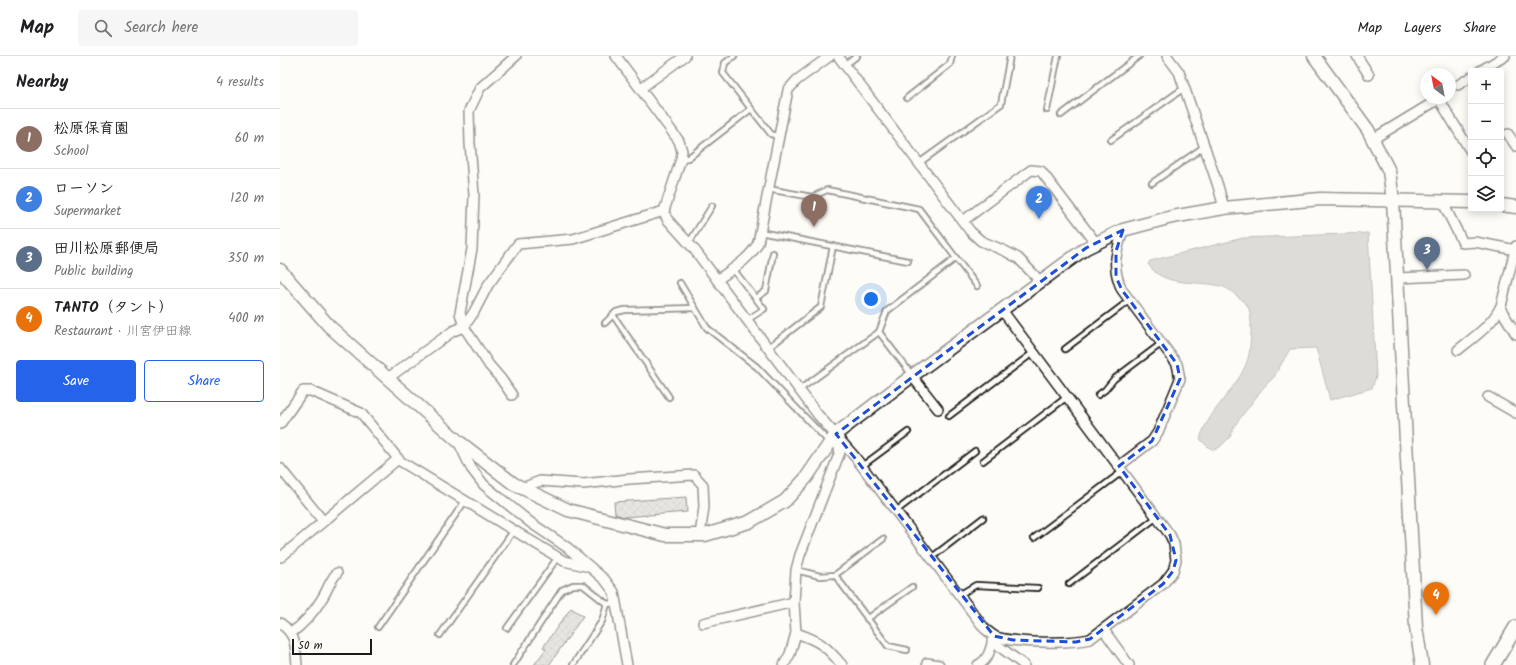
<!DOCTYPE html>
<meta charset="utf-8">
<style>
:root{--surface:#fff;--page:#f6f6f6;--text:#202124;--muted:#757577;--line:#e0e0e0;--accent:#2563eb}
body{margin:0;font-family:Kalam,"Klee One",sans-serif;background:var(--page);color:var(--text)}
.controls{position:absolute;right:12px;top:12px;display:grid;overflow:hidden;border-radius:4px;box-shadow:0 2px 10px #0003}
.controls button{width:36px;height:36px;display:grid;place-items:center;padding:0;border:0;border-bottom:1px solid var(--line);background:var(--surface);color:var(--text);font:20px sans-serif}
.compass{position:absolute;left:1140px;top:12px;width:36px;height:36px;border-radius:50%;background:var(--surface);box-shadow:0 2px 10px #0003;rotate:328deg}
.scale{position:absolute;left:12px;bottom:10px;width:80px;box-sizing:border-box;padding-left:4px;border:2px solid #1c1c1c;border-top:0;font-size:11px;line-height:14px;white-space:nowrap;color:#1c1c1c;-webkit-text-stroke:3px #fdfcf7;paint-order:stroke}
.you{position:absolute;left:591px;top:243px;width:14px;height:14px;margin:-10px;border:3px solid #fff;border-radius:50%;background:#1a73e8;box-shadow:0 0 0 6px #1a73e833}
.badge{display:grid;place-items:center;width:26px;height:26px;border-radius:50%;background:var(--accent);color:#fff;font-size:13px;font-weight:700}
.pin{position:absolute;translate:-50% -33px;filter:drop-shadow(0 1px 2px #0008)}
.pin::after{content:'';position:absolute;top:21px;width:14px;height:12px;background:inherit;clip-path:polygon(0 0,100% 0,50% 100%)}
.list{margin:0;padding:0;list-style:none}
h2{display:flex;justify-content:space-between;align-items:center;height:52px;margin:0;padding:0 16px;font-size:17px}
h2 small{font-size:13px;font-weight:400;color:var(--muted)}
.list li{display:grid;grid-template-columns:26px 1fr auto;gap:12px;align-items:center;box-sizing:border-box;height:60px;padding:0 16px;border-top:1px solid var(--line)}
.list b{display:block;font-size:15px;white-space:nowrap}
.list p{margin:0;font-size:13px;white-space:nowrap;color:var(--muted)}
.list em{font-size:13px;font-style:normal;color:var(--muted)}
.actions{display:flex;gap:8px;padding:12px 16px}
.actions a{flex:1;padding:9px 0;border:1px solid var(--accent);border-radius:4px;text-align:center;font-size:14px;color:var(--accent)}
.actions .main{background:var(--accent);color:#fff}
.icon{flex:none;width:22px;height:22px;fill:none;stroke:currentColor;stroke-width:2;stroke-linecap:round;stroke-linejoin:round}
.map{position:relative;flex:none;width:1236px;height:609px;overflow:hidden}
header{display:flex;align-items:center;gap:24px;box-sizing:border-box;height:56px;padding:0 20px;background:var(--surface);border-bottom:1px solid var(--line)}
header strong{font-size:19px}
nav{display:flex;gap:22px;margin-inline-start:auto;font-size:14px}
.search{width:280px;height:36px;background:var(--page);display:flex;align-items:center;gap:10px;box-sizing:border-box;padding:0 14px;border-radius:4px;color:var(--muted);font-size:15px}
main{display:flex}
aside{flex:1;background:var(--surface)}
.map>svg:first-child{display:block}
.water{fill:#b7b6b2;stroke:#797876}
.building{fill:url(#building-cross-hatch);stroke:#1c1c1c}
.lines{fill:none;stroke-linecap:round;stroke-linejoin:round}
.service-casing{stroke:#1c1c1c;stroke-width:8}
.minor-casing{stroke:#1c1c1c;stroke-width:12}
.tertiary-casing{stroke:#1c1c1c;stroke-width:15}
.secondary-casing{stroke:#1c1c1c;stroke-width:16}
.service{stroke:#fdfcf7;stroke-width:4.5}
.minor{stroke:#fdfcf7;stroke-width:9}
.tertiary{stroke:#fdfcf7;stroke-width:12}
.secondary{stroke:#fdfcf7;stroke-width:13}
.marked{fill:none;stroke:#1d4ed8;stroke-width:3;stroke-dasharray:8 5;stroke-linejoin:round}
</style>
<header>
<strong>Map</strong>
<div class="search"><svg class="icon" aria-label="search" viewBox="0 0 24 24"><circle cx="10" cy="10" r="6"/><path d="M15 15l6 6"/></svg>Search here</div>
<nav><a>Map</a><a>Layers</a><a>Share</a></nav>
</header>
<main>
<aside>
<h2>Nearby<small>4 results</small></h2>
<ul class="list">
<li><span class="badge" style="background:#8d6e63">1</span><div><b>松原保育園</b><p>School</p></div><em>60 m</em></li>
<li><span class="badge" style="background:#3f7fe0">2</span><div><b>ローソン</b><p>Supermarket</p></div><em>120 m</em></li>
<li><span class="badge" style="background:#5c6f8a">3</span><div><b>田川松原郵便局</b><p>Public building</p></div><em>350 m</em></li>
<li><span class="badge" style="background:#e8710a">4</span><div><b>TANTO（タント）</b><p>Restaurant · 川宮伊田線</p></div><em>400 m</em></li>
</ul>
<div class="actions"><a class="main">Save</a><a>Share</a></div>
</aside>
<div class="map">
<svg width="1236" height="609" viewBox="0 0 1236 609">
<defs>
<pattern id="building-cross-hatch" width="8" height="8" patternUnits="userSpaceOnUse"><rect width="8" height="8" fill="#cccbc8"/><path d="M0 0l8 8M0 8l8-8" fill="none" stroke="#afaeab"/></pattern>
</defs>
<rect width="100%" height="100%" fill="#fdfcf7"/>
<filter id="ink" filterUnits="userSpaceOnUse"><feTurbulence type="fractalNoise" baseFrequency=".025" numOctaves="2"/><feDisplacementMap in="SourceGraphic" scale="8" xChannelSelector="R" yChannelSelector="G"/><feConvolveMatrix kernelMatrix="1 2 1 2 8 2 1 2 1" color-interpolation-filters="sRGB"/></filter>
<g filter="url(#ink)">
<path class="water" d="M1088,177L1096,320L1092,332L1050,344L1036,292L1010,293L994,321L983,332L955,369L950,381L940,391L934,394L928,391L920,383C929,350 969,325 970,290C971,280 972,263 969,253C967,248 962,243 957,240C953,237 949,233 944,231C919,223 884,233 868,208L870,205L963,182Z"/>
<g class="building">
<polygon points="406,441 407,456 344,461 335,458 334,446"/>
<polygon points="291,552 303,560 269,609 254,609 266,593 263,591"/>
</g>
<g class="lines">
<g class="service-casing">
<g id="service">
<polyline points="454,0 445,7 443,17 491,78 499,81"/>
<polyline points="565,9 577,0"/>
<polyline points="627,42 670,8 672,0"/>
<polyline points="767,54 778,0"/>
<polyline points="781,59 859,0"/>
<polyline points="831,84 904,32"/>
<polyline points="401,103 408,102 471,53"/>
<polyline points="639,107 721,48 730,0"/>
<polyline points="872,127 925,90"/>
<polyline points="488,133 532,141 547,134 639,153 697,230"/>
<polyline points="480,176 628,205"/>
<polyline points="407,186 412,182 432,150"/>
<polyline points="453,213 484,253 467,264"/>
<polyline points="400,227 427,272 477,311 549,386"/>
<polyline points="476,242 486,235 493,197"/>
<polyline points="333,259 389,341"/>
<polyline points="325,267 336,256 345,254 415,252"/>
<polyline points="599,276 632,319"/>
<polyline points="488,292 541,251 553,190"/>
<polyline points="785,293 850,244"/>
<polyline points="519,334 599,276 607,255 676,202"/>
<polyline points="818,339 825,334 834,323 882,287"/>
<polyline points="669,360 754,296"/>
<polyline points="703,405 787,341"/>
<polyline points="582,410 628,376"/>
<polyline points="616,455 695,395"/>
<polyline points="754,482 843,415"/>
<polyline points="651,502 703,462"/>
<polyline points="516,514 540,520 555,519 603,483"/>
<polyline points="555,519 608,590 627,594"/>
<polyline points="789,528 877,461"/>
<polyline points="679,539 696,529 758,532"/>
<polyline points="587,563 632,531"/>
<polyline points="98,571 185,445"/>
<polyline points="227,572 278,501"/>
<polyline points="160,579 234,474"/>
<polyline points="233,609 282,534 293,529 303,529 327,548 336,547"/>
<polyline points="293,609 322,565 327,548"/>
</g>
</g>
<g class="minor-casing">
<g id="minor">
<path d="M336,0L399,85L402,95L401,103L384,155L387,163L414,193L538,359L575,401L705,573C709,576 712,579 716,581C737,587 788,588 810,583L883,528L893,515L896,504L894,488L890,479L722,254"/>
<polyline points="558,0 690,175 701,185 725,195 738,202 761,226"/>
<polyline points="887,0 899,16 938,130 944,152"/>
<polyline points="1077,0 1089,19"/>
<polyline points="1200,15 1225,0"/>
<polyline points="1178,29 1191,21"/>
<polyline points="361,32 405,0"/>
<polyline points="1228,78 1236,90"/>
<polyline points="1093,83 1159,43 1191,96"/>
<polyline points="1162,145 1183,187 1195,186 1236,194"/>
<polyline points="683,165 751,114 761,115 816,187"/>
<polyline points="1118,222 1184,219"/>
<path d="M437,224C451,214 470,203 478,187L508,34L517,24L550,0"/>
<polyline points="1220,252 1236,278"/>
<path d="M1178,294C1194,281 1212,269 1221,250L1236,190"/>
<polyline points="632,320 658,353"/>
<polyline points="108,322 173,275 184,271 194,256 208,229 238,188 293,183 384,155"/>
<polyline points="232,339 221,323 209,309 184,271 180,257 192,193 194,139 190,87 189,55 200,32 236,0"/>
<polyline points="1208,341 1236,357"/>
<polyline points="0,368 23,335 31,335 81,357 120,405 284,505 310,511"/>
<polyline points="179,387 191,412 204,429 251,467 288,492 325,524 334,536 347,609"/>
<path d="M839,410L872,385L878,376L900,323L897,308L842,234C831,210 836,198 843,174"/>
<polyline points="0,412 43,465"/>
<polyline points="242,432 260,425 303,428 349,423 414,419 423,429 424,451 420,479"/>
<polyline points="1,501 118,403"/>
<path d="M0,567C17,579 15,590 17,609"/>
<polyline points="423,567 514,546"/>
<polyline points="823,573 849,609"/>
<path d="M11,577C24,568 34,556 43,541C48,533 50,524 57,517"/>
<path d="M516,577C540,585 546,590 562,609"/>
<polyline points="712,585 744,609"/>
<polyline points="647,607 659,609"/>
<polyline points="504,609 510,598 516,577 514,546 516,514 520,499 560,396 556,380"/>
<path d="M698,609C709,604 711,591 714,580"/>
</g>
</g>
<g class="tertiary-casing">
<g id="tertiary">
<polyline points="1034,0 1088,74 1109,115 1113,144 1136,571 1142,609"/>
<polyline points="1221,149 1236,151"/>
<polyline points="0,214 49,270 178,385 234,428 288,454 385,479 425,479 469,466 505,445 526,422 556,378 632,320 806,192 843,174 892,161 944,152 1040,143 1191,146"/>
</g>
</g>
<g class="secondary-casing">
<polyline id="secondary" points="1213,609 1236,571"/>
</g>
<use href="#service" class="service"/>
<use href="#minor" class="minor"/>
<use href="#tertiary" class="tertiary"/>
<use href="#secondary" class="secondary"/>
</g>
</g>
<path d="M0 0H1236V609H0ZM843,174L836,195V221L842,234L897,308L900,323L872,385L839,410L890,479L896,504L893,515L883,528L810,583L796,586L733,584L714,580L556,378L806,192Z" fill="#fdfcf7" fill-opacity=".55" fill-rule="evenodd"/>
<path class="marked" d="M843,174L836,195V221L842,234L897,308L900,323L872,385L839,410L890,479L896,504L893,515L883,528L810,583L796,586L733,584L714,580L556,378L806,192Z"/>
</svg>
<div class="controls">
<button>+</button>
<button>−</button>
<button><svg class="icon" aria-label="locate" viewBox="0 0 24 24"><circle cx="12" cy="12" r="6"/><path d="M12 2v4M12 18v4M2 12h4M18 12h4"/></svg></button>
<button><svg class="icon" aria-label="layers" viewBox="0 0 24 24"><path d="M12 4l9 5-9 5-9-5zM3 14l9 5 9-5"/></svg></button>
</div>
<svg class="compass" viewBox="-18 -18 36 36"><path d="M0-13l5 13h-10z" fill="#e53935"/><path d="M0 13l5-13h-10z" fill="#757577"/></svg>
<div class="scale">50 m</div>
<div class="you"></div>
<div class="pin badge" style="left:534px;top:171px;background:#8d6e63">1</div>
<div class="pin badge" style="left:759px;top:163px;background:#3f7fe0">2</div>
<div class="pin badge" style="left:1147px;top:214px;background:#5c6f8a">3</div>
<div class="pin badge" style="left:1156px;top:559px;background:#e8710a">4</div>
</div>
</main>
